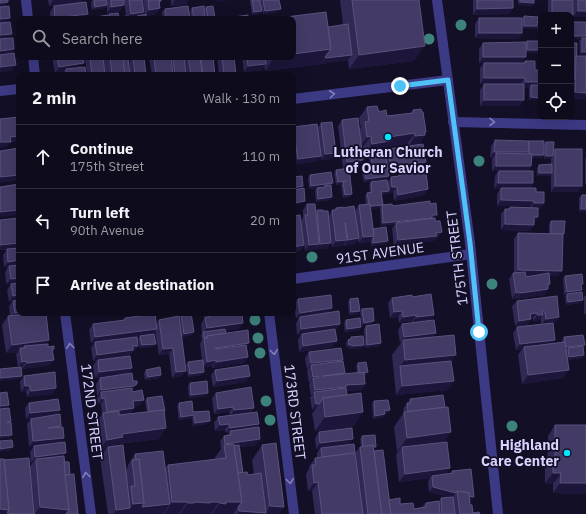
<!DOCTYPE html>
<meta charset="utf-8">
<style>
:root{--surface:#0e0b1c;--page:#1c1929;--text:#f1f3f6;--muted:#9b9ba3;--line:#2e2b3b}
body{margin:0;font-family:"IBM Plex Sans",sans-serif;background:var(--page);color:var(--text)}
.controls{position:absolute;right:12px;top:12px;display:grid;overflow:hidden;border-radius:8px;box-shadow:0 4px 16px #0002}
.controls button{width:36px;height:36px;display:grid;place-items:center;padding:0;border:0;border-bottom:1px solid var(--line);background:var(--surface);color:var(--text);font:20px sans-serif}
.stop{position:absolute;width:12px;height:12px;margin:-9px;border:3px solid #4fc3f7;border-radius:50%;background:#fff}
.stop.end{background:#4fc3f7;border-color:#fff;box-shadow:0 1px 4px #0008}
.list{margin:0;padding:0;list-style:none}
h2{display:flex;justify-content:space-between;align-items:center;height:52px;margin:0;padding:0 16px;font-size:17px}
h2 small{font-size:13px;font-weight:400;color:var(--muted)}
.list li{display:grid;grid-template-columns:26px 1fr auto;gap:12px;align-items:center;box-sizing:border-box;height:64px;padding:0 16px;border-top:1px solid var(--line)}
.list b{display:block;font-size:15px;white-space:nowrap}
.list p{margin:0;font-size:13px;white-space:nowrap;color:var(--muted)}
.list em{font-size:13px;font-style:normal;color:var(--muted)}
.icon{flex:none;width:22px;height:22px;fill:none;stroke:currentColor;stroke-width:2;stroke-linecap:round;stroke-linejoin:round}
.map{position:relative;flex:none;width:586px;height:514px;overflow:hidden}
.search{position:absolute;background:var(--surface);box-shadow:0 4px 16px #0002;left:16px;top:16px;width:280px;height:44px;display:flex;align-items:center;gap:10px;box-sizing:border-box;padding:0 14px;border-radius:8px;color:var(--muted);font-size:15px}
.panel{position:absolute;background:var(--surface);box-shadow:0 4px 16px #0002;left:16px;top:72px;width:280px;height:244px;border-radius:8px}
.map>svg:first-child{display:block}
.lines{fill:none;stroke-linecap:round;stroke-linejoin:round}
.minor{stroke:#3d3a85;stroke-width:10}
.tree{fill:#3d827b}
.wall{fill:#312854}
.shaded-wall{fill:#1d163a}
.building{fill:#433a66;stroke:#5a527e}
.oneway{stroke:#837fbc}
.route{stroke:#4fc3f7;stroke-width:5}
.poi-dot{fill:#00e5ff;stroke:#130f26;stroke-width:1.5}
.labels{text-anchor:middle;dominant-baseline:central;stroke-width:3.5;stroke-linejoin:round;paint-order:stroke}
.poi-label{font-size:14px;font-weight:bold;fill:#d9d4ff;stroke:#130f26}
.street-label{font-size:14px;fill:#d9d4ff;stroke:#130f26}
</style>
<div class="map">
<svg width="586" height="514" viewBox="0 0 586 514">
<rect width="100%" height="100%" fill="#130f26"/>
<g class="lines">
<g class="minor">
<polyline points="26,0 28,19"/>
<polyline points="437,0 470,243 498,514"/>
<polyline points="33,57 35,75"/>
<polyline points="0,91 19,89"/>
<polyline points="293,99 448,80"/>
<polyline points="453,122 586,125"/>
<polyline points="293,279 471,254"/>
<polyline points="65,313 91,514"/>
<polyline points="269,313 294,514"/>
</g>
</g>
<g class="tree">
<circle cx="461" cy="25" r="5.5"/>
<circle cx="429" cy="39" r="5.5"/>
<circle cx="479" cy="161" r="5.5"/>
<circle cx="312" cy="257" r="5.5"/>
<circle cx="492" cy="284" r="5.5"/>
<circle cx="255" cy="320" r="5.5"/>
<circle cx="258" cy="338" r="5.5"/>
<circle cx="260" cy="353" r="5.5"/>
<circle cx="266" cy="401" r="5.5"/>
<circle cx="270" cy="420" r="5.5"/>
<circle cx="512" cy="426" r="5.5"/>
</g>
<g class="wall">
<polygon points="48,0 83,0 82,2 49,6"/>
<polygon points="93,0 124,0 120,11 107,13 107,6 105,8 92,10 91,2"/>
<polygon points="124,0 142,0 142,15 145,14 143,0 161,0 160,3 160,8 156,14 146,16 146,19 96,19 108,16 109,14 119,17 126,16"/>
<polygon points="171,0 188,0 185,5 171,6"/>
<polygon points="250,0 252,0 260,14 252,15 250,1"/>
<polygon points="261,0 279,0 278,12 263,14"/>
<polygon points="340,0 419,0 414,61 349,69 348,60 321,64 321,63 321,64 265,71 264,66 262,70 244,72 242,57 293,57 328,27 343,25"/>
<polygon points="473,0 513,0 513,8 509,14 473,15"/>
<polygon points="518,0 534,0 532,6 518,5"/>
<polygon points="548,0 573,0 571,15 548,15"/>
<polygon points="574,0 586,0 573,17"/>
<polygon points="54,6 84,19 50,19 50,12"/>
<polygon points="206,7 214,19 206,19 204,10"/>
<polygon points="192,8 205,19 191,19 190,11"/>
<polygon points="165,9 190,19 163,19 162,12"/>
<polygon points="524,16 537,26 539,23 541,23 541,39 539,39 537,27 535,29 522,29 522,19"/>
<polygon points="479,18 522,33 518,39 475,38 475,24"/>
<polygon points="573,22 586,22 586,37 585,38 586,55 580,55 579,41 581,39 571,39 571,25"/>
<polygon points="527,41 540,50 538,53 526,53 522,62 493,63 523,63 525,61 535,70 541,70 541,100 529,100 529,88 524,88 520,106 480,106 480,90 484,84 521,84 480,84 480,68 484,63 479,63 479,49 483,43 526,42"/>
<polygon points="571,43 576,56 586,99 571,98"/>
<polygon points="52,57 83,57 84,63 81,67 86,75 62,75 64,72 55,73"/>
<polygon points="86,57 123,57 130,75 87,75 85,58"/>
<polygon points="133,57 146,75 130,75 129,63"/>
<polygon points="149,57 213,57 215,75 152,75"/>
<polygon points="217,57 234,57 235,75 219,75"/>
<polygon points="367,107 379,112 387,116 411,113 413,110 425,133 425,135 418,145 421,168 389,172 389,176 387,179 364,182 362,174 365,171 371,170 369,158 371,155 385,153 388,149 408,146 407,144 386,147 382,152 364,154 363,147 362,147 359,166 343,168 338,126 342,120 360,129 361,128 359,118"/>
<polygon points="321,123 332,159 321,160 321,156 317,161 293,165 293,127 317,129"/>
<polygon points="495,140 544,145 546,142 553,152 555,149 578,192 551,192 551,174 550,176 537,176 537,168 539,165 551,165 551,158 551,159 544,159 544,155 542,158 532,158 531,166 528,171 533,183 530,188 536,192 544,203 540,209 538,209 534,222 534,225 530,231 501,230 501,214 505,209 509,209 510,207 530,208 530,206 497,206 497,194 500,189 494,189 495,176 498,171 492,171 492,159 493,158 490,158 491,146"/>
<polygon points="586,158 586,184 585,184 585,159"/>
<polygon points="336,170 352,194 350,197 343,198 341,185 342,184 336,185 334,173"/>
<polygon points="310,175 333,183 331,185 332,197 330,200 316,202 315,191 317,188 309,189 308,178"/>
<polygon points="399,175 428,189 424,195 394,201 393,192 388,193 388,192 387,194 382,195 383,205 393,206 430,204 435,218 432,218 431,219 438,238 435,239 433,241 394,246 392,229 395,224 381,226 380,208 371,209 373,229 386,244 371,246 371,241 370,242 359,243 358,239 355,244 344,246 343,245 343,246 332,247 330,233 327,249 316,249 316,248 315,249 305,251 303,234 304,245 300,251 293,252 293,216 301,220 303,217 303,210 307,204 316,212 317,210 323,211 329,216 332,210 334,210 336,208 343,208 355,211 359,205 366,204 365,196 367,193 370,193 369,185 371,182 388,182 391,177 398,176"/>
<polygon points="582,195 586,212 579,212 579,198"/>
<polygon points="0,220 19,283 6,284 5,272 8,267 4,267 3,255 7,250 0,250"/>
<polygon points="551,221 563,236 558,276 550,276 550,284 544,295 516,299 516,298 512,299 509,279 513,273 514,273 514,239 518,233 549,234 549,224"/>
<polygon points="565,276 581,287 580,292 583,300 581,303 566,305 565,297 566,294 564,295 563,279"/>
<polygon points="11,284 46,344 48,347 54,349 53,352 50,365 22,369 22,367 21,367 20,379 18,367 16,354 18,352 6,353 2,325 8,316 10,316 9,306 12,302 9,302 7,290"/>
<polygon points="586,295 586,314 584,314 584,297"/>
<polygon points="412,297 434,315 430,320 433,337 451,361 448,390 396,395 392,355 401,343 400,343 398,330 402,324 412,323 412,321 399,323 398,317 390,318 388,303 392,298"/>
<polygon points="298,299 329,313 340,324 336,329 334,330 337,341 332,347 299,352 298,340 301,334 297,335 296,323 299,318 296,318 294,305"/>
<polygon points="350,299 358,314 349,315 348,302"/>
<polygon points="517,301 559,317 555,323 553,323 552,343 562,342 562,340 564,337 585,345 583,347 584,355 582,358 567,360 563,378 522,384 518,355 522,349 516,350 513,333 517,327 541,324 541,318 539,320 533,321 533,318 531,319 527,325 515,326 512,306"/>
<polygon points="362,309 372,324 362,325 360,312"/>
<polygon points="181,313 192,335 182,337 182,376 172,378 169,354 159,355 155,331 153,334 153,347 140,348 138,339 140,336 91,343 89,330 93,324 123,320 125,318 156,324 159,320 179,316"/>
<polygon points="206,313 242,313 239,329 225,331 226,333 247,347 248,357 244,363 212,368 212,366 203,367 202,375 188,377 186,365 188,362 202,360 200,344 202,340 201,335 202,334 201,324 204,319 204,316"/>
<polygon points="346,320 359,330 345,332 344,323"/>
<polygon points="366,326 381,343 379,346 365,348 364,329"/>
<polygon points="351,337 364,345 362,348 350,349 350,348 347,348 346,343"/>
<polygon points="95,342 138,346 134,351 132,352 129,356 132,368 128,374 95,378 93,366 97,360 93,361 91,348"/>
<polygon points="309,352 343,360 342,361 344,374 357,373 356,366 358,363 368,372 366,375 364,375 365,384 361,390 347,391 353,427 315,431 312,413 315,410 312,410 310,397 312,396 311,396 309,384 310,383 309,383 307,371 308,369 307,369 305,358"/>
<polygon points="146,370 161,375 159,378 145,380 144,373"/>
<polygon points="215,370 246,382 213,387 211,375"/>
<polygon points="24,376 56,388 52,394 27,397 26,391 21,392 20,382"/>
<polygon points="100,378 133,390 132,391 132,392 144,400 140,405 134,406 134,408 130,414 147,412 145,401 147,398 165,411 159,439 118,444 116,446 126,470 128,466 128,465 135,454 165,468 168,465 214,459 221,449 220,441 224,436 227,435 229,433 226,433 225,430 215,431 214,423 218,417 230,415 229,412 214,414 212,398 216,393 254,408 250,413 256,428 256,445 240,447 243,473 248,475 254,474 252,460 262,445 279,514 108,514 100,458 106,449 99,450 95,424 102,414 101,404 98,404 97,398 99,396 97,396 96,384"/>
<polygon points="190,383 206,396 189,398 188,386"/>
<polygon points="410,399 445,407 451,432 444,442 446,474 450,474 452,471 470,503 473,513 480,514 315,514 312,491 308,491 306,474 309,469 309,467 315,458 317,458 317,453 320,448 316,449 315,438 319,432 350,444 355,453 360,447 361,447 360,439 362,436 374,450 389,500 400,504 414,509 422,507 426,503 439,501 441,498 448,497 429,492 428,482 430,478 399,482 396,455 398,452 397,452 394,427 404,412 403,409"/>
<polygon points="374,401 390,410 388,413 385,413 383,417 373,419 372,404"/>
<polygon points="29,403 60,410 56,415 61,427 60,443 64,457 64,462 70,475 78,514 0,514 4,460 30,467 33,462 31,463 30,452 34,446 29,447 27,424 31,419 26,419 25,408"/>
<polygon points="179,403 193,412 207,424 193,426 192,418 179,420 177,406"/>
<polygon points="555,425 586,494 553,493 553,484 545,483 545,469 547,466 548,436"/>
</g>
<g class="shaded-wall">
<polygon points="53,0 83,0 82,2 49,6"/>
<polygon points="175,0 188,0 185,5 171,6"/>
<polygon points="218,0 230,0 216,2"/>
<polygon points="8,2 4,8 0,8 0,3"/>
<polygon points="520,2 534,3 532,6 518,5"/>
<polygon points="107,5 105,8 92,10 95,7"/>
<polygon points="124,5 120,11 107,13 111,7"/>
<polygon points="160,8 156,14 145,16 149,10"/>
<polygon points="513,8 509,14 473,15 477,9"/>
<polygon points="281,9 278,12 263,14 265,11"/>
<polygon points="262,11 260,14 252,15 254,12"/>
<polygon points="578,11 586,11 586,17 573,17"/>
<polygon points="144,12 140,18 137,16 135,19 127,19 131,14"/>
<polygon points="88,14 84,19 55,19 55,18"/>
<polygon points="10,18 6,23 0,24 0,19"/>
<polygon points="524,26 537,26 535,29 522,29"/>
<polygon points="479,33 522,33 518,39 475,38"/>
<polygon points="12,34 8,40 0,40 0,35"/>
<polygon points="573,36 586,36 586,37 585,39 571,39"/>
<polygon points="425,46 414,61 349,69 359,55"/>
<polygon points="14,49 10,55 0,56 0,51"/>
<polygon points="331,49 321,64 265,71 274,57 293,57 293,54"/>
<polygon points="527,50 540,50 538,53 525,53"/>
<polygon points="582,52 586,52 586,55 580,55"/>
<polygon points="352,55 348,60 321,64 326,58"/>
<polygon points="483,57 526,57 522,62 479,63"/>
<polygon points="84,63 80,69 66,69 64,72 55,73 59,67"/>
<polygon points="266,64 262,70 244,72 248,66"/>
<polygon points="16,65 12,71 0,72 0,67"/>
<polygon points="484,78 525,78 521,84 480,84"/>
<polygon points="571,79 576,79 571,86"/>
<polygon points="525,82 541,82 541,88 531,85 529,88 521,88"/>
<polygon points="575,92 586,93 586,99 571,98"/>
<polygon points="531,97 541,98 541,100 529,100"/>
<polygon points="484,100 524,100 520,106 480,106"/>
<polygon points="425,132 426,132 424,135 425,135 418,146 408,147 415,136"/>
<polygon points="415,133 407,144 386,147 382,152 364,154 372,144 389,137"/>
<polygon points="19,136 19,141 10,143 6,147 0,148 0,142 10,137"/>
<polygon points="371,136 363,147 359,147 367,137"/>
<polygon points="494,152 529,152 525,158 496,153 493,158 490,158"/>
<polygon points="336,153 332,159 321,160 325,154"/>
<polygon points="529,155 544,155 542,158 527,158"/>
<polygon points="321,156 317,161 293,165 298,159"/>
<polygon points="546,156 553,156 551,159 544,159"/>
<polygon points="363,160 359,166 343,168 347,162"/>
<polygon points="426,162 421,168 387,172 391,166"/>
<polygon points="496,166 531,166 527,172 492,171"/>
<polygon points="539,173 552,173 550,176 537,176"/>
<polygon points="19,175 19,180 0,183 0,177"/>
<polygon points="389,176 387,179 364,182 366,179"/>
<polygon points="346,181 343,182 342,184 336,185 338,182"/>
<polygon points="333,183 330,186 325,185 324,187 309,189 311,186"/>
<polygon points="498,183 533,183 529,189 494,189"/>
<polygon points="303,186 301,189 293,190 293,188"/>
<polygon points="555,186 582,186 578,192 551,192"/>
<polygon points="392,187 397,187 393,192 388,193"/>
<polygon points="428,189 424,195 394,201 398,195"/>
<polygon points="389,191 387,194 379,195 381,192"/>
<polygon points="352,194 350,197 343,198 345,195"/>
<polygon points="332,197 330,200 316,202 318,199"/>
<polygon points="501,200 534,201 530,206 497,206"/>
<polygon points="305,201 303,203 293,205 293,203"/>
<polygon points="534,203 544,203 540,209 530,209"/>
<polygon points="382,205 380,208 367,210 369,207 383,205"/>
<polygon points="581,209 586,209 586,212 579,212"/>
<polygon points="19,210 19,215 0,217 0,212"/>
<polygon points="437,215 435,218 432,218 430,221 396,223 395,224 381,226 383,223"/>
<polygon points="534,217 538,217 534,223"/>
<polygon points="505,224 534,225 530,231 501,230"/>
<polygon points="442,232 438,238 435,239 433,241 394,246 398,240"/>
<polygon points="374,236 370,242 359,243 363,237"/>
<polygon points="359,238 355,244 344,246 348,240"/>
<polygon points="347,240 343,246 332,247 336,241"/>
<polygon points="388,241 386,244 371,246 373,243"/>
<polygon points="19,243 19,248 0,250 0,245"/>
<polygon points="331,243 327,249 316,249 320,244"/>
<polygon points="319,244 315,249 305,251 309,245"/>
<polygon points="304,245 300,251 293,252 293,247"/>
<polygon points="19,260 19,266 4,267 8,262"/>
<polygon points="518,270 562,271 558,276 514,276"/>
<polygon points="19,278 19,283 6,284 11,279"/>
<polygon points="548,289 544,295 516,299 521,293"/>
<polygon points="582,290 580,293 564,295 567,292"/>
<polygon points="520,292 516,298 512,299 516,293"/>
<polygon points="19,295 19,301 9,302 13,296"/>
<polygon points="583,300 581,303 566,305 568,302"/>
<polygon points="332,308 328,314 300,317 299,318 296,318 300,313"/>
<polygon points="360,311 358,314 349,315 351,312"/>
<polygon points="402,311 398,317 390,318 394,312"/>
<polygon points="19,312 19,313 44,313 10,319 15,313"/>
<polygon points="542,312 545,312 539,320 533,321 538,315"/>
<polygon points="537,313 533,318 526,319 530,314"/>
<polygon points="416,315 412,321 399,323 403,317"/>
<polygon points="434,315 430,321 412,323 416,317"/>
<polygon points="559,317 555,323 541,325 546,319"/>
<polygon points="531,319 527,325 515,326 519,321"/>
<polygon points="374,321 372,324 362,325 364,323"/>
<polygon points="243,323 239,329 204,334 203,333 207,328"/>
<polygon points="340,324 336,329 297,335 301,329"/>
<polygon points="361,327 359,330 345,332 347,329"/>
<polygon points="157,329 153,334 91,343 95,337"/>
<polygon points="194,332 192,335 182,337 184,334"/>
<polygon points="436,333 432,339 403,340 401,343 400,343 404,337"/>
<polygon points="49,340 43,348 25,348 24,346 21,351 20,348 18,352 6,353 12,345"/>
<polygon points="555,340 551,346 524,347 522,349 516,350 520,344"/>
<polygon points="337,341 332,347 299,352 303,346"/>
<polygon points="249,343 245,349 210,354 215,348"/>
<polygon points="381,343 379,346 365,348 367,345"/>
<polygon points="156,344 153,347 140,348 142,345"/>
<polygon points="349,345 352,345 350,348 347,348"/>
<polygon points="364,345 362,348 350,349 352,346"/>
<polygon points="585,345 582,348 568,348 567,349 563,350 565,347"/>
<polygon points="133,346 138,346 134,351 132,352 129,356 93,361 97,355"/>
<polygon points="173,348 169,354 159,355 163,349"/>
<polygon points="456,355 446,370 400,366 405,360"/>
<polygon points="584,355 582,358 567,360 569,357"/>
<polygon points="248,357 244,363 212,368 216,362"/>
<polygon points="54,360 50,365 22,369 27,363"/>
<polygon points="216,360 212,366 203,367 207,362"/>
<polygon points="343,360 339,365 311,365 308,369 307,369 311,363"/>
<polygon points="26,361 22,367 18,367 22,362"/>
<polygon points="132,368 128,374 95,378 99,372"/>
<polygon points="569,370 563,378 522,384 528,375"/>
<polygon points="186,371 182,376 172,378 176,372"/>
<polygon points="204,372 202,375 188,377 190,374"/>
<polygon points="368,372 366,375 357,376 359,373"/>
<polygon points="161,375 159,378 145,380 148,377"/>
<polygon points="22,376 20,379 0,381 0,378"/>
<polygon points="250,376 246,382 213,387 217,381"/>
<polygon points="318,376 314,382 313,378 310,383 309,383 313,377"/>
<polygon points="454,381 448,390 396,395 402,386"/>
<polygon points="137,384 133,390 130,392 101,392 99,396 97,396 101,390"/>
<polygon points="365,384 361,390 344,391 314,392 312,396 311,396 315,390 346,385"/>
<polygon points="25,386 30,386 26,391 21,392"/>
<polygon points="56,388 52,394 27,397 31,391"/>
<polygon points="208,393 206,396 189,398 191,395"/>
<polygon points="105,398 101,404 98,404 102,399"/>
<polygon points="144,400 140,405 129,407 133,401"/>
<polygon points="316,404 319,404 315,410 312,410"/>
<polygon points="9,405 7,408 0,409 0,406"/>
<polygon points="233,407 229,412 214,414 218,409"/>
<polygon points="134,408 130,414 104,417 103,416 107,412"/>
<polygon points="254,408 249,413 230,416 234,410"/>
<polygon points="60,410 56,416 26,419 30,413"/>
<polygon points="390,410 388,413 382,414 384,411"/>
<polygon points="363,412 353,427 315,431 325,417"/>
<polygon points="385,414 383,417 373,419 375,416"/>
<polygon points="194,415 192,418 179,420 181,417"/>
<polygon points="210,421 207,424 193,426 195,423"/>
<polygon points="229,424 225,430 215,431 220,425"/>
<polygon points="259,424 255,430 230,431 229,433 226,433 230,428"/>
<polygon points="166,428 159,439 118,444 115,448 108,447 106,449 99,450 107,440 122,434"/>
<polygon points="451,432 441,447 402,447 398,452 397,452 407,438"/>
<polygon points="12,435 10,438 0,439 0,436"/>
<polygon points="64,438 60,443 29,447 33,441"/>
<polygon points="260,439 256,445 226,449 224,445 221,449 225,444"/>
<polygon points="353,439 349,445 316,449 320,443"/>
<polygon points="13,447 11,450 0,452 0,449"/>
<polygon points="66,453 62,459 36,459 33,462 31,463 35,457"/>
<polygon points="450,468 445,477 432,476 430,478 399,482 405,474"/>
<polygon points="553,473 561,473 553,484 545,483"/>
<polygon points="318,482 312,491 308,491 314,483"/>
<polygon points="560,483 586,483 586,494 553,493"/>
<polygon points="433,487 456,493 452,498 429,492"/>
<polygon points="458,493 474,497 470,503"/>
<polygon points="172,502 187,502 179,514 164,514"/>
<polygon points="194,502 219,502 211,514 180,514 188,503"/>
<polygon points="226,502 242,502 233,514 212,514 220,503"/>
<polygon points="144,503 170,504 163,514 113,514 116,510 130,508 133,504"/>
<polygon points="270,506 284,507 279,514 237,514 239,511 266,513"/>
<polygon points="40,507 69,510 66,514 35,514"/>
<polygon points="0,509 9,510 18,514 0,514"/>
</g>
<g class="building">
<polygon points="0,0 8,0 8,2 0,3"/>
<polygon points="94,0 106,0 107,5 95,7"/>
<polygon points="111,0 124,0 124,5 111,7"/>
<polygon points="129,0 142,0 144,12 131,14"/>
<polygon points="148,0 161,0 161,1 159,1 160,8 149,10"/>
<polygon points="252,0 260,0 262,11 254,12"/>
<polygon points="263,0 279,0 281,9 265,11"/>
<polygon points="352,0 419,0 425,46 359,55"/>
<polygon points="477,0 513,0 513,8 477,9"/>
<polygon points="520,0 534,0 534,3 520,2"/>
<rect x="552" y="0" width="21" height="15"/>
<rect x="578" y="0" width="8" height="11"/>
<polygon points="86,2 88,14 55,18 54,6"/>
<polygon points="9,6 10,18 0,19 0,7"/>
<polygon points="188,6 190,19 166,19 165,9"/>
<polygon points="204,6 205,19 194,19 192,8"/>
<polygon points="213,6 215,18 208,19 206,7"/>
<polygon points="326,12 331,49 293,54 293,19 270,19"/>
<polygon points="118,13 119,17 127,16 127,19 110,19 109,14"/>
<polygon points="146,14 146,19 137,19 137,16"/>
<polygon points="108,15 108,19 96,19 96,17"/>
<polygon points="248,15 248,19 235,19 234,17"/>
<polygon points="524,16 538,17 537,26 524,26"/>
<rect x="479" y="18" width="43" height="15"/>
<polygon points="10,22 12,34 0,35 0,23"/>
<rect x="573" y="22" width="13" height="14"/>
<polygon points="539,23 541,23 541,36"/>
<polygon points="348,24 352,55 326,58 325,57 331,49 328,27"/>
<polygon points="13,38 14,49 0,51 0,39"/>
<rect x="582" y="38" width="4" height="14"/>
<rect x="527" y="41" width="13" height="9"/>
<polygon points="526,42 526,57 483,57 483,43"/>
<polygon points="571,43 577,43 576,79 571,79"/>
<polygon points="14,53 16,65 0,67 0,55"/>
<polygon points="576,56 586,56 586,93 575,92"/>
<polygon points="57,57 83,57 84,63 59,67"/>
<polygon points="90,57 103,57 105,75 92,75"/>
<polygon points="110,57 123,57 125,75 112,75"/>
<polygon points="133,57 144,57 146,75 135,75"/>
<polygon points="154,57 171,57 173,75 156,75"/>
<polygon points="173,57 184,57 186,75 175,75"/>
<polygon points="188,57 200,57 202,75 191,75"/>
<polygon points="201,57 213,57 215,75 203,75"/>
<polygon points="222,57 234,57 236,74 224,75"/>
<polygon points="247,57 265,57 266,64 248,66"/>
<polygon points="128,58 130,75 125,75 123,59"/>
<polygon points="525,61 535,61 535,70 541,70 541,82 525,82 525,78 484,78 484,63 525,63"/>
<polygon points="85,67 86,75 66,75 66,69"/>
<rect x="484" y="84" width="40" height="16"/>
<polygon points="531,85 541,85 541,98 531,97"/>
<polygon points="377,106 379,112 386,110 387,116 413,113 413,110 421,109 422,112 423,112 426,132 425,132 425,135 415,136 415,133 389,137 390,141 372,144 371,136 367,137 365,122 369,121 367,107"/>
<polygon points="19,117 19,136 10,137 11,142 0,142 0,119"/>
<polygon points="358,118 363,160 347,162 342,120"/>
<polygon points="332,122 336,153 325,154 321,123"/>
<polygon points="317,124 321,156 298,159 293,127"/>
<polygon points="495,140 529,141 529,152 494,152"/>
<polygon points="529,141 544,141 544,155 532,155 532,154 529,154"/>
<polygon points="546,142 554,142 553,156 546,156"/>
<polygon points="423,144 426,162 391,166 388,149"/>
<polygon points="19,148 19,175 0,177 0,151"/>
<rect x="555" y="149" width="27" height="37"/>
<polygon points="385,153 389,176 366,179 365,171 373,170 371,155"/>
<polygon points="496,153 532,154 531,166 496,166"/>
<polygon points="552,164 552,173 539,173 539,165"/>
<polygon points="349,168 352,194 345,195 343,182 346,181 338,182 336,170"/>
<polygon points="499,171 533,171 533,183 498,183"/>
<polygon points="331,172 333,183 311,186 310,175"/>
<polygon points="426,172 428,189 398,195 397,187 392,187 391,177 399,176 399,175"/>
<polygon points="302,176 303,186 293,188 293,177"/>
<polygon points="387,180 389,191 381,192 383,205 370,206 370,204 369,204 367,193 372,192 371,182"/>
<polygon points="19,184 19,210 0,212 0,187"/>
<polygon points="325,185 331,185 332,197 318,199 317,188 325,187"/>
<polygon points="304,188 305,201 293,203 293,190"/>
<polygon points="501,188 536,188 536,192 544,192 544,203 534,203 534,201 501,200"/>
<polygon points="582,195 586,195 586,209 581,209"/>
<polygon points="430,201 430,204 436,203 437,215 432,215 432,218 383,223 382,205 392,204 393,206"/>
<polygon points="307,204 315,204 319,244 309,245 305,215 308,215"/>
<polygon points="370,204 374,236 363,237 359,205"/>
<polygon points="354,206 359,238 348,240 345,223 347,240 336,241 332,210 336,210 336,208 343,207 343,208"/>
<polygon points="510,207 538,208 538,217 534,217 534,225 505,224 505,209 510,209"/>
<polygon points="317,210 323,210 323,211 328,211 331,243 320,244"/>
<polygon points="300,215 304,245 293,247 293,216"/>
<polygon points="19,218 19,243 0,245 0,220"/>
<polygon points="435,218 435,221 440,221 442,232 436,233 437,236 398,240 396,223"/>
<polygon points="551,221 565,221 564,234 551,234"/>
<polygon points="386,227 388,241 373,243 373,238 374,236 373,229"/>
<polygon points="518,233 563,234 562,271 518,270"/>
<polygon points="19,248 19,260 8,262 7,249"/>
<polygon points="19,265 19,278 11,279 9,266"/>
<polygon points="525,272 526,277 549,273 550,284 548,284 548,289 521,293 520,292 516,293 513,273"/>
<polygon points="582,274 583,284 581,284 582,290 567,292 565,276"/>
<polygon points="19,283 19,295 13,296 11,284"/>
<polygon points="582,292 583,300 568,302 567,294"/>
<polygon points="431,294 434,315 416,317 416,315 403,317 402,311 394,312 392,298 412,295 412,297"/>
<polygon points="331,295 332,308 300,313 298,299"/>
<polygon points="557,296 559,317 546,319 545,312 542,312 543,315 538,315 537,313 530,314 531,319 519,321 517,301"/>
<polygon points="358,298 360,311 351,312 350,299"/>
<polygon points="19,300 19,312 15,313 13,301"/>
<polygon points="373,308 374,321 364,323 362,309"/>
<polygon points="339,311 340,324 301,329 300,317"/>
<polygon points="35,313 46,313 49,340 12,345 8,316"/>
<polygon points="181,313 191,313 194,332 184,334"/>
<polygon points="208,313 242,313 243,323 207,328 205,318 209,317"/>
<polygon points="155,314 157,329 95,337 93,324 125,320 125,318"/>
<polygon points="179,316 186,371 176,372 173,348 163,349 159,320"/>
<polygon points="360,318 361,327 347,329 346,320"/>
<polygon points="434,320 436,333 404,337 402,324"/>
<polygon points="553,323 555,340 520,344 517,327"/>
<polygon points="379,324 381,343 367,345 366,326"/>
<polygon points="225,329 226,333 207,336 206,338 204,338 203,332"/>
<polygon points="335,329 337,341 303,346 302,334"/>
<polygon points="248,330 249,343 215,348 215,349 246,345 248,357 216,362 216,360 207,362 204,338 208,338 207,336"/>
<polygon points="154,334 156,344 142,345 140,336"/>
<polygon points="454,335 456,355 405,360 403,340"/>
<polygon points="583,335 585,345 566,347 564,337"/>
<polygon points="363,336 364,345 352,346 352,345 349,345 348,340 351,339 351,337"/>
<polygon points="137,337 138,346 133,346 133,350 97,355 95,342"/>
<polygon points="565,342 569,370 528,375 524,347"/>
<polygon points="48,344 48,347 54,346 54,349 52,349 54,360 27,363 26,361 22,362 20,348 25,348 24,346"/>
<polygon points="583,346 584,355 569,357 568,348"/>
<polygon points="341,348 343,360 311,363 309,352"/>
<polygon points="130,356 132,368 99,372 98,360"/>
<polygon points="203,360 204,372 190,374 188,362"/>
<polygon points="343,361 345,373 323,376 364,372 365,384 346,385 346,387 315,390 313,378 318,378 318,376 313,377 311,365"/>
<polygon points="451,361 454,381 402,386 400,366"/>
<polygon points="366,362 368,372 359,373 358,363"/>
<polygon points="248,365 250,376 217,381 215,370"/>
<polygon points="21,367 22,376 0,378 0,369"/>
<polygon points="160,367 161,375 148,377 146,370"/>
<polygon points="55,372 56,388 31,391 30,386 25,386 24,376"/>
<polygon points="132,373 133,381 137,381 137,384 134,386 101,390 100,378"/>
<polygon points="207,381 208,393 191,395 190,383"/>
<polygon points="251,387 254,408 234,410 233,407 218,409 216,393"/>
<polygon points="132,388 132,392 142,390 144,400 133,401 134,408 107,412 105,398 102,399 101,392"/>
<polygon points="346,388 347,395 323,398 319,404 316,404 314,392"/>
<polygon points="7,392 9,405 0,406 0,393"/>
<polygon points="361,393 363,412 325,417 323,398"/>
<polygon points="443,395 445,407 408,412 407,403 411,403 410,399"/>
<polygon points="162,396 165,411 164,411 164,410 149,412 147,398"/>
<polygon points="58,399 60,410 30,413 29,403"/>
<polygon points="388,400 390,410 384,411 385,414 375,416 374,401"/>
<polygon points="192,401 193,412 209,411 210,421 195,423 194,415 181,417 179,403"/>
<polygon points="448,407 451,432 407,438 404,412"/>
<polygon points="9,408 11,421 7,422 11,422 12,435 0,436 0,409"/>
<polygon points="164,410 166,428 122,434 123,437 107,440 103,413 119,411 119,415"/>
<polygon points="257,412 259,424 230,428 229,424 220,425 218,417"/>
<polygon points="60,414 61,426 48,428 63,427 64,438 33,441 31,419"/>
<polygon points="555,425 586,425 586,483 560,483 561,473 553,473 553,458 555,458"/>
<polygon points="259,427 260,439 225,444 224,436 231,435 230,431"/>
<polygon points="352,428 353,439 320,443 319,432"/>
<polygon points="375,435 376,447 374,447 373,445 363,447 362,436"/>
<polygon points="12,440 13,447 0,449 0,441"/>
<polygon points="65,442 66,453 35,457 34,446"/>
<polygon points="447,442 450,468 405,474 402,447"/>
<polygon points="276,443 284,507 270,506 262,445"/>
<polygon points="234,444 242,502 226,502 226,504 220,503 219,502 211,502 210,503 194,502 194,503 188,503 187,502 172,502 168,465 226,458 224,445"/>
<polygon points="354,444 355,453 322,457 321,448"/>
<polygon points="123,445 130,508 116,510 108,447"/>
<polygon points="239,445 243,473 238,473 234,446"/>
<polygon points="373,445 382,514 368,514 360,447"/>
<polygon points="383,450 391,514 382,514 374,451"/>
<polygon points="163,451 170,504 142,507 144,503 139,459 136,460 135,454"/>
<polygon points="355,453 363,514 322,514 318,482 314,483 312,465 316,465 315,458"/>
<polygon points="64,456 69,510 40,507 36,459"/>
<polygon points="29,458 34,514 18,514 7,513 9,510 4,460"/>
<polygon points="0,459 4,459 9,510 0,509"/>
<polygon points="139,459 144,503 133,504 131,486 135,486 132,460"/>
<polygon points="64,462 69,462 70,475 65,475"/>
<polygon points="471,469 474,497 469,496 469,493 457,491 456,493 433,487 432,476 453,473 452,471"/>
<polygon points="247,472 248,475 261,473 266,513 239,511 238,507 242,502 238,473"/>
<polygon points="74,474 78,514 66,514 69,510 65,475"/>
<polygon points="457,491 469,493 470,505 472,505 473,514 460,514"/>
<polygon points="453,497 455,514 442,514 441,498"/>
<polygon points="400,498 400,504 413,503 414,509 426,507 426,503 439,501 440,514 391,514 389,500"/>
<polygon points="479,512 480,514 473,514 473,513"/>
</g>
<defs><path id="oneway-chevron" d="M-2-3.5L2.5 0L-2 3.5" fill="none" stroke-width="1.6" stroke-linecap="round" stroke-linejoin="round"/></defs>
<g class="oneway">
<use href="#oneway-chevron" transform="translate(332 94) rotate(-7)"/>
<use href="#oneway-chevron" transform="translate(492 122) rotate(1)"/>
<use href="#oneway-chevron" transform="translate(70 346) rotate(-97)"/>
<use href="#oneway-chevron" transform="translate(274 352) rotate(83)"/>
<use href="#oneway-chevron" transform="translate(86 475) rotate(-97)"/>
<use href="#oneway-chevron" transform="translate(290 481) rotate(83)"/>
</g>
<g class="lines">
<polyline class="route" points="400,86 448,80 470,243 479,332"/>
</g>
<g class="poi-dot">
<circle cx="388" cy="137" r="4"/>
<circle cx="567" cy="453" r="4"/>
</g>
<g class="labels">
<g class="poi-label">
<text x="388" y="152">Lutheran Church<tspan x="388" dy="16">of Our Savior</tspan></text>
<text x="559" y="445" text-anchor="end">Highland<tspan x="559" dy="16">Care Center</tspan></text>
</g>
<g class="street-label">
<text transform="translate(380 253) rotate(-8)">91ST AVENUE</text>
<text transform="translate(457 258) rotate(-97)">175TH STREET</text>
<text transform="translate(92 412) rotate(83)">172ND STREET</text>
<text transform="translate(295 412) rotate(83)">173RD STREET</text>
</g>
</g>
</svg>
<div class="controls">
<button>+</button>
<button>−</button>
<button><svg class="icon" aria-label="locate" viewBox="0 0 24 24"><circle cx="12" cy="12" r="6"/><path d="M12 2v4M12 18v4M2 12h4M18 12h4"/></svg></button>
</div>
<div class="stop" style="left:479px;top:332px"></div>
<div class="stop end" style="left:400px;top:86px"></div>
<div class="search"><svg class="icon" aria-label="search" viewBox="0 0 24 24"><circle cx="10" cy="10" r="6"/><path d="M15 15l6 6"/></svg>Search here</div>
<section class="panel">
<h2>2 min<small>Walk · 130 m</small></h2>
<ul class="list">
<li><svg class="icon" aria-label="ahead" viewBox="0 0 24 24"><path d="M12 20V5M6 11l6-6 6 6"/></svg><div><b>Continue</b><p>175th Street</p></div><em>110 m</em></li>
<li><svg class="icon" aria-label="left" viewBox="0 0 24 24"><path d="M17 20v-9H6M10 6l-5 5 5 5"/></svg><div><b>Turn left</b><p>90th Avenue</p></div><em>20 m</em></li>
<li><svg class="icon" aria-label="arrive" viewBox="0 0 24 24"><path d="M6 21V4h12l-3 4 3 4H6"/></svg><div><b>Arrive at destination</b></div></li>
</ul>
</section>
</div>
